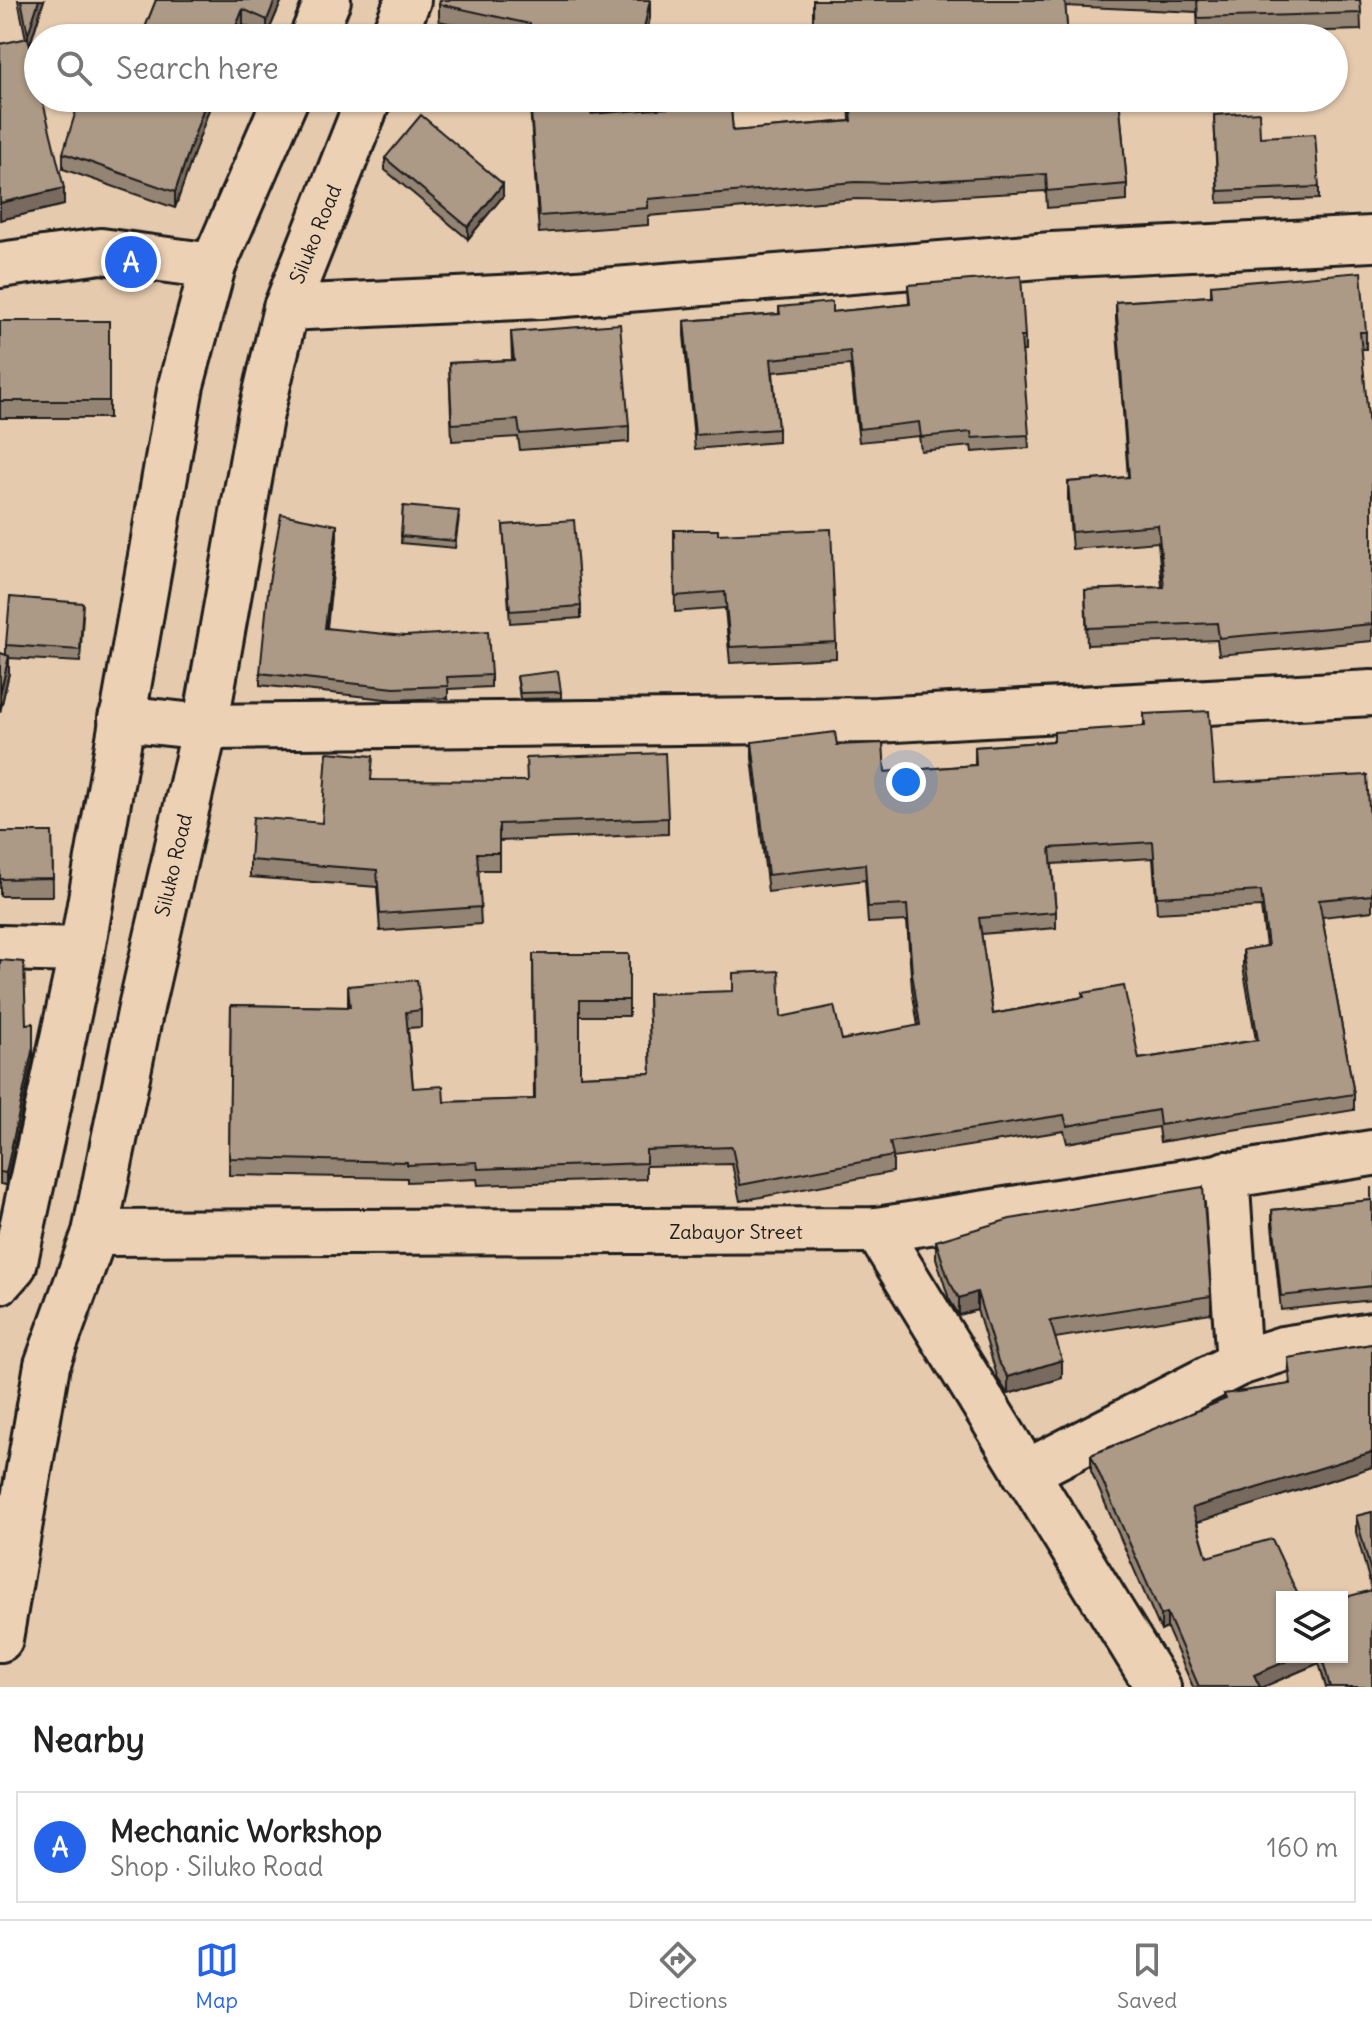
<!DOCTYPE html>
<meta charset="utf-8">
<style>
:root{--surface:#fff;--page:#f6f6f6;--text:#222;--muted:#767676;--line:#e0e0e0;--accent:#2563eb}
body{margin:0;font-family:Delius,sans-serif;background:var(--page);color:var(--text)}
.controls{position:absolute;right:24px;bottom:24px;display:grid;overflow:hidden;border-radius:0px;box-shadow:0 2px 6px #0004}
.controls button{width:72px;height:72px;display:grid;place-items:center;padding:0;border:0;border-bottom:2px solid var(--line);background:var(--surface);color:var(--text);font:40px sans-serif}
.you{position:absolute;left:906px;top:782px;width:28px;height:28px;margin:-20px;border:6px solid #fff;border-radius:50%;background:#1a73e8;box-shadow:0 0 0 12px #1a73e833}
.badge{display:grid;place-items:center;width:52px;height:52px;border-radius:50%;background:var(--accent);color:#fff;font-size:26px;font-weight:700}
.pin{position:absolute;translate:-50% -50%;border:4px solid #fff;box-shadow:0 2px 8px #0006}
.list{margin:0;padding:0;list-style:none}
h2{display:flex;justify-content:space-between;align-items:center;height:104px;margin:0;padding:0 32px;font-size:34px}
h2 small{font-size:26px;font-weight:400;color:var(--muted)}
.list li{display:grid;grid-template-columns:52px 1fr auto;gap:24px;align-items:center;box-sizing:border-box;height:112px;margin:0 16px 16px;padding:0 16px;border:2px solid var(--line);border-radius:0px}
.list b{display:block;font-size:30px;white-space:nowrap}
.list p{margin:0;font-size:26px;white-space:nowrap;color:var(--muted)}
.list em{font-size:26px;font-style:normal;color:var(--muted)}
.icon{flex:none;width:44px;height:44px;fill:none;stroke:currentColor;stroke-width:2;stroke-linecap:round;stroke-linejoin:round}
.map{position:relative;flex:none;width:1372px;height:1687px;overflow:hidden}
.search{position:absolute;background:var(--surface);box-shadow:0 2px 6px #0004;left:24px;right:24px;top:24px;height:88px;display:flex;align-items:center;gap:20px;box-sizing:border-box;padding:0 28px;border-radius:44px;color:var(--muted);font-size:30px}
.sheet{height:232px;background:var(--surface)}
nav{display:flex;justify-content:space-around;align-items:center;box-sizing:border-box;height:112px;border-top:2px solid var(--line);background:var(--surface);font-size:22px;color:var(--muted)}
nav a{display:grid;justify-items:center;gap:4px}
nav .on{color:var(--accent)}
.map>svg:first-child{display:block}
.lines{fill:none;stroke-linecap:round;stroke-linejoin:round}
.minor-casing{stroke:#1c1c1c;stroke-width:50}
.major-casing{stroke:#1c1c1c;stroke-width:50}
.minor{stroke:#edd1b4;stroke-width:44}
.major{stroke:#edd1b4;stroke-width:44}
.wall{fill:#948473;stroke:#1c1c1c;stroke-width:2;fill-rule:evenodd}
.shaded-wall{fill:#786b5e;stroke:#1c1c1c;stroke-width:2}
.building{fill:#ac9986;stroke:#1c1c1c;stroke-width:2;fill-rule:evenodd}
.labels{text-anchor:middle;dominant-baseline:central;stroke-width:6;stroke-linejoin:round;paint-order:stroke}
.street-label{font-size:20px;fill:#1c1c1c;stroke:#edd1b4}
</style>
<div class="map">
<svg width="1372" height="1687" viewBox="0 0 1372 1687">
<rect width="100%" height="100%" fill="#e5caae"/>
<filter id="ink" filterUnits="userSpaceOnUse"><feTurbulence type="fractalNoise" baseFrequency=".0125" numOctaves="2"/><feDisplacementMap in="SourceGraphic" scale="16" xChannelSelector="R" yChannelSelector="G"/><feConvolveMatrix kernelMatrix="1 2 1 2 8 2 1 2 1" color-interpolation-filters="sRGB"/></filter>
<g filter="url(#ink)">
<g class="lines">
<g class="minor-casing">
<g id="minor">
<polyline points="0,265 101,251 213,266"/>
<polyline points="286,308 540,296 1052,255 1372,239"/>
<polyline points="121,718 205,727 877,720 1372,693"/>
<polyline points="0,948 82,950"/>
<polyline points="1226,1174 1239,1363"/>
<polyline points="877,1230 1158,1687"/>
<polyline points="95,1233 877,1230 1372,1153"/>
<polyline points="1025,1473 1239,1363 1283,1349 1372,1335"/>
</g>
</g>
<g class="major-casing">
<g id="major">
<polyline points="312,38 328,0"/>
<polyline points="393,38 408,0"/>
<polyline points="0,1281 14,1265 82,950 181,385 213,266 286,98"/>
<polyline points="0,1639 47,1365 95,1233 142,1003 205,727 260,418 286,308 369,98"/>
</g>
</g>
<use href="#minor" class="minor"/>
<use href="#major" class="major"/>
</g>
<g class="wall">
<polygon points="18,0 44,0 30,45 64,205 0,220 0,44 26,39"/>
<polygon points="156,0 282,0 267,35 243,25 238,38 141,38"/>
<polygon points="813,0 1360,0 1361,30 1198,35 1197,12 1065,6 1068,38 813,38"/>
<polygon points="439,4 650,17 646,38 516,38 439,21"/>
<polygon points="523,98 595,98 593,113 668,108 667,98 730,98 733,131 850,121 849,98 1119,98 1127,184 1127,201 1047,208 1046,191 895,200 856,199 648,216 648,225 539,233 530,106 523,105"/>
<polygon points="209,109 175,208 63,169 63,153"/>
<polygon points="1214,115 1260,137 1319,187 1319,199 1218,203"/>
<polygon points="385,158 503,196 468,239 385,170"/>
<polygon points="908,285 1025,337 1025,351 1022,351 1029,448 972,452 971,446 921,451 919,436 859,442 850,365 773,372 778,429 778,442 695,449 684,335 684,321 779,314 779,307 832,312 909,304"/>
<polygon points="1211,285 1366,332 1366,349 1361,349 1370,439 1372,439 1372,641 1219,655 1217,640 1087,645 1085,590 1162,587 1158,542 1072,549 1068,499 1068,482 1128,477 1116,319 1116,302 1211,296"/>
<rect x="0" y="321" width="109" height="97"/>
<polygon points="511,332 629,426 629,442 520,450 518,437 452,441 449,363 512,360"/>
<polygon points="403,506 459,517 455,548 401,543"/>
<polygon points="503,525 581,606 581,618 510,623"/>
<polygon points="674,530 718,534 836,642 836,658 730,663 725,608 675,612"/>
<polygon points="337,537 327,628 491,675 491,687 448,689 448,698 394,700 260,685 260,673"/>
<polygon points="83,615 80,662 9,658 9,673 0,712 0,653 6,655 6,645"/>
<polygon points="517,676 561,692 561,698 520,699"/>
<path d="M1144,714L1214,783L1372,855V911L1322,917L1354,1094V1110L1160,1142L1158,1127L1067,1143L1064,1131L893,1158V1172L740,1201L732,1164L646,1166V1179L478,1185L477,1179L407,1182V1178L229,1175L231,1005L348,1007V986L421,1010V1027L408,1028L413,1088L444,1102L534,1099L533,954H629V1016H580V1076L651,1073L648,994L781,1017L842,1040L918,1026L912,989L907,921L868,923L865,880L768,892L752,758V742L837,745L885,772L975,765V747L1054,741L1144,726ZM1153,858L1157,913L1261,907L1266,946L1243,950V967L1256,1040L1139,1059L1083,993V997L993,1014L981,934L1056,928V912L1052,864Z"/>
<polygon points="372,780 668,818 668,834 499,841 499,870 478,870 481,924 380,931 377,887 250,877 250,860 322,823"/>
<polygon points="0,832 52,832 53,896 0,896"/>
<polygon points="0,960 26,1024 33,1059 6,1185 0,1184"/>
<polygon points="1371,1187 1372,1300 1281,1310 1272,1225 1272,1210 1371,1200"/>
<polygon points="936,1241 1211,1296 1211,1313 1055,1338 1062,1378 1008,1394 998,1379 977,1310 959,1315 949,1299 936,1258"/>
<polygon points="1372,1344 1372,1467 1197,1522 1207,1557 1282,1657 1342,1657 1372,1590 1356,1532 1356,1516 1372,1512 1372,1687 1326,1687 1319,1663 1263,1687 1193,1687 1167,1628 1161,1631 1091,1471 1091,1455 1224,1400 1224,1394 1290,1384 1288,1358"/>
</g>
<g class="shaded-wall">
<polygon points="39,0 44,0 28,50 28,34"/>
<polygon points="275,0 282,0 267,35 267,20"/>
<polygon points="650,0 650,17 646,38 642,38"/>
<polygon points="243,9 243,25 238,38 231,38"/>
<polygon points="207,98 213,98 175,208 175,192"/>
<polygon points="503,184 503,196 468,239 468,227"/>
<polygon points="64,188 64,205 0,220 0,203"/>
<polygon points="337,525 337,537 325,640 325,628"/>
<polygon points="9,656 9,673 0,712 0,694"/>
<polygon points="33,1047 33,1059 6,1185 6,1173"/>
<polygon points="977,1292 977,1310 959,1315 959,1298"/>
<polygon points="1062,1360 1062,1378 1008,1394 1008,1377"/>
<polygon points="1372,1452 1372,1467 1192,1524 1192,1508"/>
<polygon points="1167,1613 1167,1628 1161,1631 1161,1615"/>
<polygon points="1296,1657 1319,1657 1319,1663 1263,1687 1254,1687 1254,1675"/>
</g>
<g class="building">
<polygon points="21,0 39,0 28,34"/>
<polygon points="156,0 275,0 267,20 243,9 231,38 141,38"/>
<polygon points="440,0 650,0 642,38 528,38 530,24 439,4"/>
<polygon points="813,0 1065,0 1068,38 845,38 845,27 813,27"/>
<polygon points="1197,0 1360,0 1361,13 1198,18"/>
<polygon points="28,38 38,81 38,98 42,98 64,188 0,203 0,44"/>
<polygon points="80,98 207,98 175,192 63,153"/>
<polygon points="530,98 593,98 591,114 669,108 668,98 730,98 733,131 852,121 850,98 1119,98 1127,184 1047,191 1046,174 895,183 856,182 648,199 648,208 539,216"/>
<polygon points="1259,112 1260,137 1315,134 1319,187 1218,191 1214,115"/>
<polygon points="421,115 503,184 468,227 385,158"/>
<polygon points="1361,272 1366,332 1360,332 1370,439 1372,439 1372,624 1219,638 1217,623 1087,628 1085,590 1164,587 1158,525 1072,532 1068,482 1129,477 1116,302 1212,296 1211,285"/>
<polygon points="1021,276 1025,337 1021,337 1029,435 972,438 971,432 921,437 919,422 859,429 850,351 771,359 778,429 695,435 684,321 780,314 779,307 832,302 832,312 910,304 908,285"/>
<rect x="0" y="321" width="109" height="80"/>
<polygon points="620,324 629,426 520,434 518,420 452,424 449,363 514,360 511,332"/>
<polygon points="403,506 459,511 455,541 401,536"/>
<polygon points="281,514 337,525 325,628 405,636 488,631 491,675 447,677 448,686 394,688 260,673 269,582"/>
<polygon points="574,520 581,606 510,611 503,525"/>
<polygon points="831,529 836,642 730,647 725,592 675,596 674,530 718,530 718,534"/>
<polygon points="10,597 83,603 80,650 6,645"/>
<polygon points="0,653 9,656 0,694"/>
<polygon points="558,671 561,692 520,693 517,676"/>
<path d="M1209,711L1214,783L1367,775L1372,855V895L1319,900L1354,1094L1160,1125L1158,1110L1067,1126L1064,1115L890,1142L893,1156L740,1185L732,1147L646,1150V1163L478,1169L477,1162L407,1165V1162L229,1158L231,1005L350,1007L348,986L417,980L421,1010L406,1012L413,1088L443,1086L444,1102L535,1099L533,954H629V1000H580V1076L651,1073L648,994L733,991V973L779,971L781,1017L834,1006L842,1040L920,1025L912,973L907,905L868,907L865,864L768,875L752,742L835,732L837,745L883,743L885,772L976,765L975,747L1054,741V732L1145,726L1144,714ZM1153,842L1157,897L1261,891L1268,946L1243,950L1258,1040L1139,1059L1124,986L1083,993L1084,997L993,1014L979,918L1056,912L1050,848Z"/>
<polygon points="327,752 373,756 371,780 527,781 526,758 665,753 668,818 499,824 499,853 477,853 481,907 380,914 377,870 250,860 253,817 322,823"/>
<polygon points="0,832 52,832 53,878 0,879"/>
<polygon points="0,960 24,962 26,1024 33,1023 33,1047 6,1173 0,1172"/>
<polygon points="1203,1187 1211,1296 1050,1321 1062,1360 1008,1377 998,1361 977,1292 959,1298 949,1281 936,1241 1010,1219"/>
<polygon points="1372,1200 1372,1286 1281,1296 1272,1210"/>
<polygon points="1372,1344 1372,1452 1192,1508 1207,1557 1272,1539 1299,1597 1282,1597 1282,1657 1296,1657 1254,1675 1260,1687 1199,1687 1167,1613 1161,1615 1091,1455 1226,1399 1224,1394 1291,1384 1288,1358"/>
<polygon points="1372,1512 1372,1576 1356,1516"/>
<polygon points="1372,1590 1372,1687 1330,1687 1322,1657 1342,1657 1342,1598"/>
</g>
</g>
<g class="labels">
<g class="street-label">
<text transform="translate(315 234) rotate(-68)">Siluko Road</text>
<text transform="translate(173 865) rotate(-77)">Siluko Road</text>
<text x="736" y="1231">Zabayor Street</text>
</g>
</g>
</svg>
<div class="controls">
<button><svg class="icon" aria-label="layers" viewBox="0 0 24 24"><path d="M12 4l9 5-9 5-9-5zM3 14l9 5 9-5"/></svg></button>
</div>
<div class="you"></div>
<div class="pin badge" style="left:131px;top:262px">A</div>
<div class="search"><svg class="icon" aria-label="search" viewBox="0 0 24 24"><circle cx="10" cy="10" r="6"/><path d="M15 15l6 6"/></svg>Search here</div>
</div>
<section class="sheet">
<h2>Nearby<small></small></h2>
<ul class="list">
<li><span class="badge">A</span><div><b>Mechanic Workshop</b><p>Shop · Siluko Road</p></div><em>160 m</em></li>
</ul>
</section>
<nav>
<a class="on"><svg class="icon" aria-label="map" viewBox="0 0 24 24"><path d="M3 6l6-2 6 2 6-2v14l-6 2-6-2-6 2zM9 4v14M15 6v14"/></svg>Map</a>
<a><svg class="icon" aria-label="directions" viewBox="0 0 24 24"><path d="M12 3l9 9-9 9-9-9zM9 14v-3h6M13 9l2 2-2 2"/></svg>Directions</a>
<a><svg class="icon" aria-label="saved" viewBox="0 0 24 24"><path d="M7 4h10v16l-5-4-5 4z"/></svg>Saved</a>
</nav>
